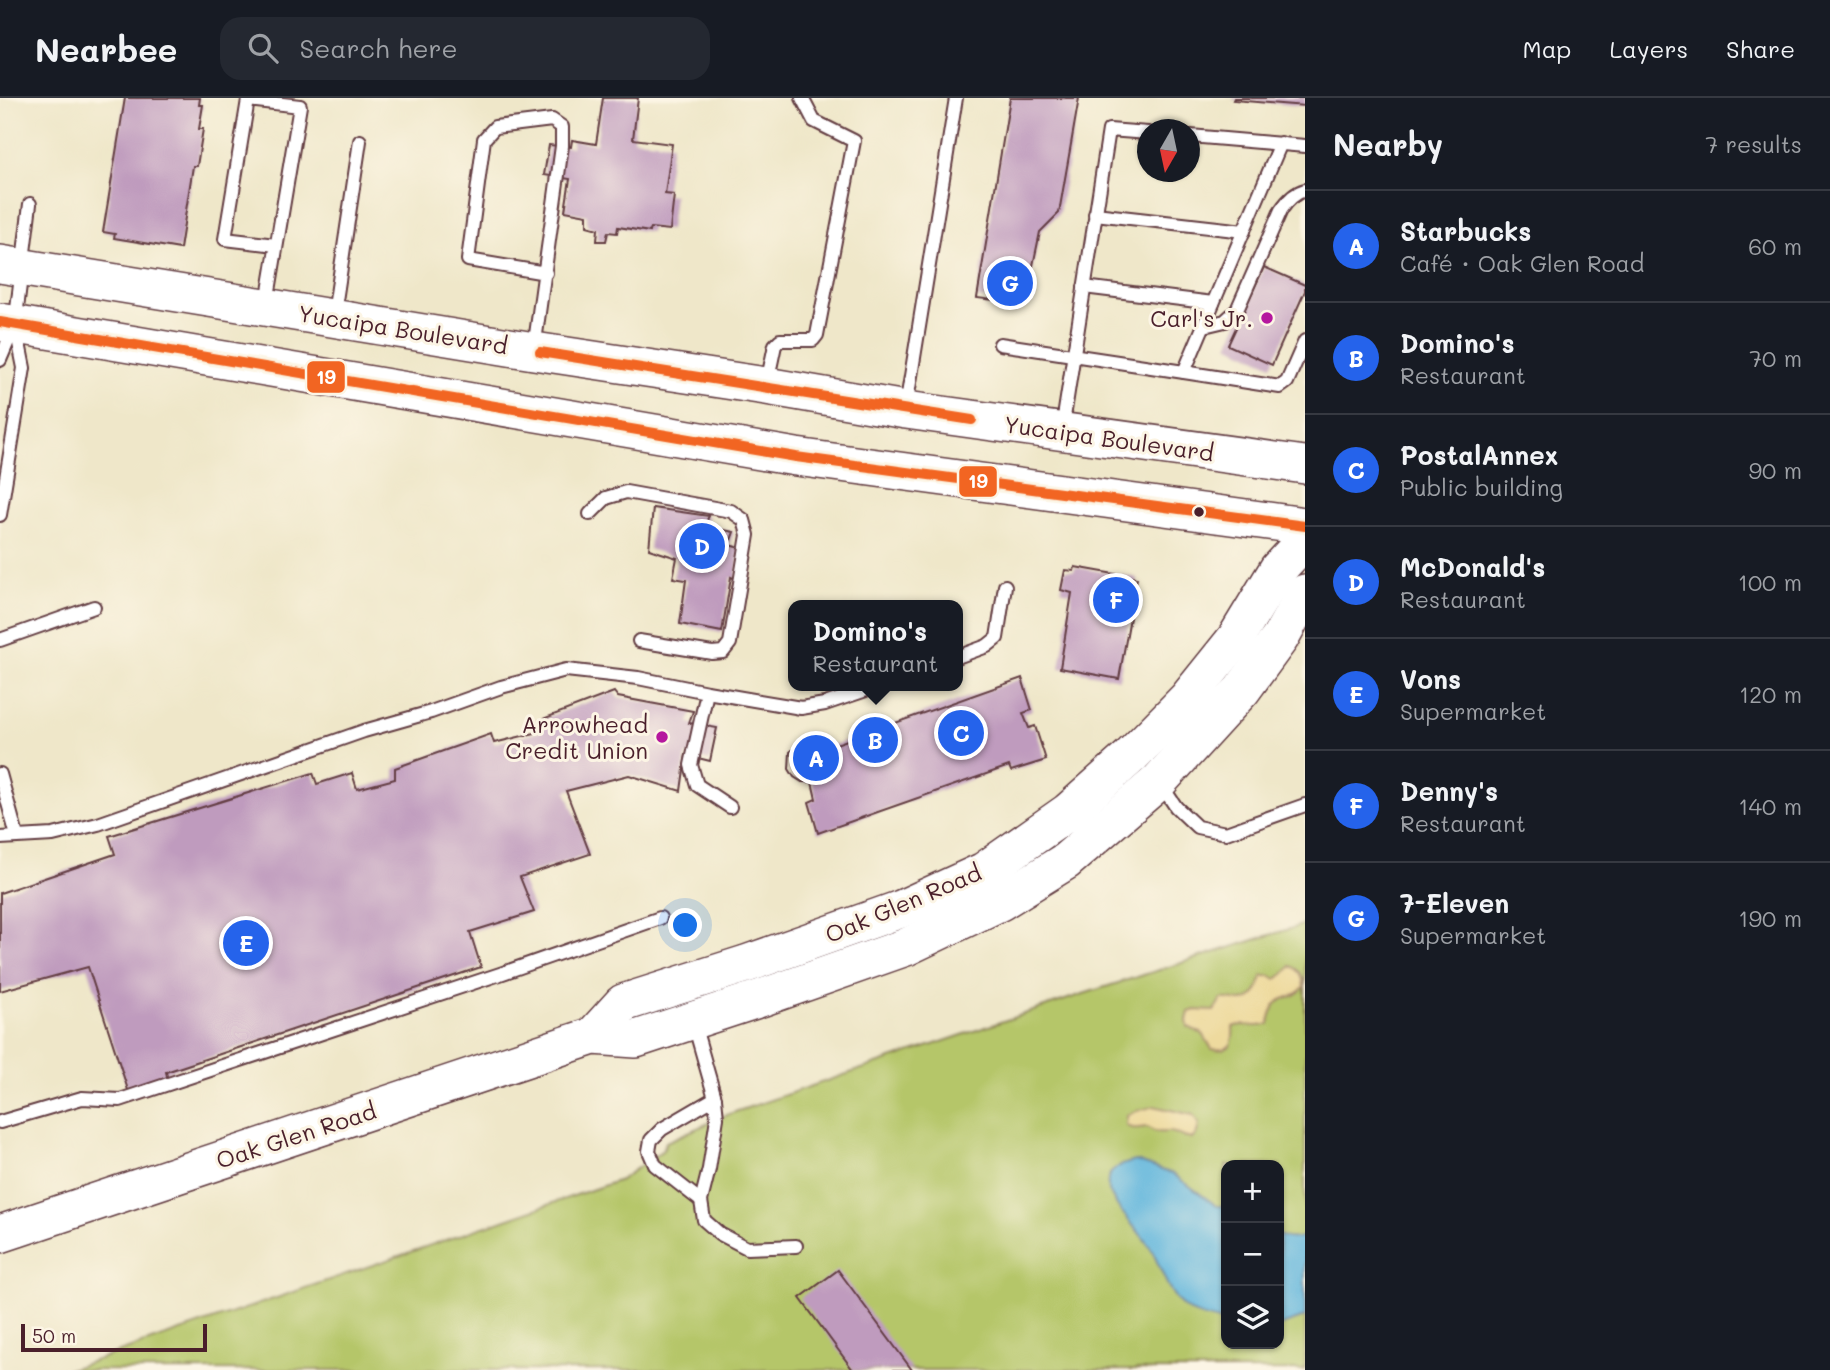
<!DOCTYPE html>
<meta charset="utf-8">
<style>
:root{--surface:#171b24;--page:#242831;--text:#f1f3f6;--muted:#9ea1a6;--line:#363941;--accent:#2563eb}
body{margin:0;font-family:Mali,sans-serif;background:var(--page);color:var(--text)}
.controls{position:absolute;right:21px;bottom:21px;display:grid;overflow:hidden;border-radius:14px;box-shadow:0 2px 5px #0004}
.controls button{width:63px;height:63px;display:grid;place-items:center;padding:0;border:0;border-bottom:2px solid var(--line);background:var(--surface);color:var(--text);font:35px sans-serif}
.compass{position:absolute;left:1137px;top:21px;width:63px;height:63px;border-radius:50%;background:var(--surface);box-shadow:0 2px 5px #0004;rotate:189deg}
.scale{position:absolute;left:21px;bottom:18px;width:186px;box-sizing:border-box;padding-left:7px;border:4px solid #4a1f2b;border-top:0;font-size:19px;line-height:24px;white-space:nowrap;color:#4a1f2b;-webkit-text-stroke:5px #fcf5e5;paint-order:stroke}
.you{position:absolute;left:686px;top:828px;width:24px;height:24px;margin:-18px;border:5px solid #fff;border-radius:50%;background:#1a73e8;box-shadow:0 0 0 10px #1a73e833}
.badge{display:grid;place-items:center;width:46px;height:46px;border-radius:50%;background:var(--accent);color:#fff;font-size:23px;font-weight:700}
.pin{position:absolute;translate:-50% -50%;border:4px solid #fff;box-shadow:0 2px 7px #0006}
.popup{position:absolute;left:788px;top:502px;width:175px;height:91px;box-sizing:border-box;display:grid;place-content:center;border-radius:14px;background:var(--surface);filter:drop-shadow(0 2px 5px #0005);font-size:23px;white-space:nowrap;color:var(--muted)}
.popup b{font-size:26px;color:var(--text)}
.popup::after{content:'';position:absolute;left:50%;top:100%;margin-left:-14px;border:14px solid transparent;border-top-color:var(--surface)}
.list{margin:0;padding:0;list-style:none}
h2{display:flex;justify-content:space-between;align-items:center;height:91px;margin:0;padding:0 28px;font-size:30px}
h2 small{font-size:23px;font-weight:400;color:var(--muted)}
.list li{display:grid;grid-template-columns:46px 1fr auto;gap:21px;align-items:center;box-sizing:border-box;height:112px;padding:0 28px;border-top:2px solid var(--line)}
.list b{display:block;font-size:26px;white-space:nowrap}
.list p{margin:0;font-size:23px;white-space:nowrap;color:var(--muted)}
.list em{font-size:23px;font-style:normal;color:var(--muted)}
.icon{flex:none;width:38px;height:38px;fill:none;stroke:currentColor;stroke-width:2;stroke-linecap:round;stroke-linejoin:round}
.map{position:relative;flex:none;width:1305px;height:1272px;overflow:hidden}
header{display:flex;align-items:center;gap:42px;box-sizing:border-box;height:98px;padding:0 35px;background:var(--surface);border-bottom:2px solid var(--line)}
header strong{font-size:33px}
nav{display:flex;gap:38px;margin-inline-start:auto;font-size:24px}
.search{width:490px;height:63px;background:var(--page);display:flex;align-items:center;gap:18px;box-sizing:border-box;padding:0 24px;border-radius:21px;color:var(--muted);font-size:26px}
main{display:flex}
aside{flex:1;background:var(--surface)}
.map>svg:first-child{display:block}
.green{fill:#b5c669;stroke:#80724a;stroke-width:2;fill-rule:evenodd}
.sand{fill:#eeda9e;stroke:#9c7c64;stroke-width:2}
.water{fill:#60b6dd;stroke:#556a84;stroke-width:2}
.building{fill:#bf9bbe}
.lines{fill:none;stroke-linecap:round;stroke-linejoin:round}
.service-casing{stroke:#633d43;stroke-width:16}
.secondary-casing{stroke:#633d43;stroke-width:40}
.service{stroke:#fff;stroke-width:12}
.secondary{stroke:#fff;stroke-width:37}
.bus-1-casing{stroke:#fcf5e5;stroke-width:16}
.bus-1{stroke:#f26522;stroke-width:10}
.poi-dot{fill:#b5179e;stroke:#fcf5e5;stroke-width:2.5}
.bus-dot{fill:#4a1f2b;stroke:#fcf5e5;stroke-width:2.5}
.labels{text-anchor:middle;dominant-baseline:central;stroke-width:6;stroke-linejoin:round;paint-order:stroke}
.poi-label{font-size:23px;fill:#4a1f2b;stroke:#fcf5e5;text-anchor:end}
.street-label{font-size:23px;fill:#4a1f2b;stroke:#fcf5e5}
.line-badge{stroke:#fcf5e5;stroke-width:2.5}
.badge-label{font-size:19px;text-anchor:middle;font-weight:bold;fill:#fff}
</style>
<header>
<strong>Nearbee</strong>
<div class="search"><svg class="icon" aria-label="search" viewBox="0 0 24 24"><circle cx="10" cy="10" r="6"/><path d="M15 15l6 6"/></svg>Search here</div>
<nav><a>Map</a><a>Layers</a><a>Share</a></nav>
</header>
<main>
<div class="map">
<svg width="1305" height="1272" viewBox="0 0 1305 1272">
<rect width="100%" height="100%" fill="#fcf5e5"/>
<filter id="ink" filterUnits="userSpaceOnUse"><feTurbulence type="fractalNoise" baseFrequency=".0143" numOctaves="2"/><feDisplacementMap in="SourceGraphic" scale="14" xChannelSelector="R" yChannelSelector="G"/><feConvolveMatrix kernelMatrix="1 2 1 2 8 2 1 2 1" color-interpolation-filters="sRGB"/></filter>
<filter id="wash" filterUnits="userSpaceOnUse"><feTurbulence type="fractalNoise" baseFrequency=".00686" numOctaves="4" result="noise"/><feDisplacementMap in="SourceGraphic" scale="28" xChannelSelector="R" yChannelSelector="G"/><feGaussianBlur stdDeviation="1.57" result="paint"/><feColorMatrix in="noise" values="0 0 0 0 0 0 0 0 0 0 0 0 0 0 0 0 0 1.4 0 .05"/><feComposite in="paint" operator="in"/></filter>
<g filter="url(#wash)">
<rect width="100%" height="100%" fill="#efe7c9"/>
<path class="green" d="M1305,826V1272H67L620,1082L663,1052L666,1044L729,1016L1080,897ZM1226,1067H1279V1246H1226Z"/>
<g class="sand">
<path d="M1291,868C1301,872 1303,878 1304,889C1288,908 1274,891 1269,926C1256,932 1244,923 1233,929C1234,945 1232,954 1212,951L1203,936L1188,929L1187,922L1189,914L1195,912L1214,913L1221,901C1229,900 1232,902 1240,903C1256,903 1258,890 1263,878H1270L1276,881L1284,876Z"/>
<path d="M1153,1008L1193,1017L1199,1026C1195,1053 1182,1034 1169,1034C1159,1034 1156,1036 1148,1029C1140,1029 1132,1033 1126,1027L1127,1018C1134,1011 1144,1013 1153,1008Z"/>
</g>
<g class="water">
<path d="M1136,1063L1173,1076L1217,1108H1226V1225C1214,1221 1196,1219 1186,1211C1167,1196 1162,1171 1151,1151C1136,1124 1071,1076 1136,1063Z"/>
<path d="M1279,1137C1288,1142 1296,1142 1305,1137V1219L1279,1228Z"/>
</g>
<g id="blocks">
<g class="building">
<polygon points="125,0 200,0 199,7 203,7 199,31 203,31 197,68 193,68 180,151 114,140 115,136 103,134"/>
<polygon points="603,0 638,0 633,41 672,46 665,96 674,97 670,132 651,130 650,134 618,129 617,135 608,134 606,143 597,143 598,131 587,128 587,117 565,113 570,81 544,77 549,47 571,49 572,42 596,46"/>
<polygon points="1010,0 1079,0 1059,115 1040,134 1025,206 977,200"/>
<polygon points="1234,0 1305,0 1305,8 1233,2"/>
<polygon points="1264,169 1305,187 1305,193 1272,267 1228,247"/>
<polygon points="653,410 709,418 704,428 734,434 729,447 740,450 736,481 731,479 722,534 680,526 686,482 673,480 677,460 649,451"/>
<polygon points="1075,469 1137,480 1119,581 1060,570 1072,495 1061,492 1065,472 1074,473"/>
<polygon points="1022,580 1032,612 1023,615 1029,630 1035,628 1046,662 1011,673 1009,668 818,735 809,704 816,701 812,684 802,684 794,679 789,671 790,654 798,647 806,644 816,644 825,650"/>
<polygon points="614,594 618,599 693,613 689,625 717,630 710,663 686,657 681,693 629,677 566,693 590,756 520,779 534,814 470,834 481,869 166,974 168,982 129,995 88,869 0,893 0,795 115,756 109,738 313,675 317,686 352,675 357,691 395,681 395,670 491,636 494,645 543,633 540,622"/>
<polygon points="838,1172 912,1272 853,1272 800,1200"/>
</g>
</g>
</g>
<g filter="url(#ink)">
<use href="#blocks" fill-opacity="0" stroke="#633d43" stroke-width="2"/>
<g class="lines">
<g class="service-casing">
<g id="service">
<polyline points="1190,38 1305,48"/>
<polyline points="1095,116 1244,133"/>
<polyline points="1084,189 1213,205"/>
<polyline points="267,205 300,8 248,2 225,141 276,147"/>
<polyline points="334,216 360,43"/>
<path d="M1204,228L1225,223L1237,212L1281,112C1287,103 1294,95 1305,92"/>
<polyline points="1000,246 1184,274 1281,45"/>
<polyline points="534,251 562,48 562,29 552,22 495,29 484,41 468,162 546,175"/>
<polyline points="0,262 15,227 30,106"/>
<polyline points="1184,274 1280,289 1287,284 1305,243"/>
<polyline points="767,285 775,247 780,242 813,242 817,237 854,43 814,23 802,0"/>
<polyline points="906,309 956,0"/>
<polyline points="1062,332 1109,32 1148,35"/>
<polyline points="590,416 606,400 626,394 731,413 744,422 748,437 730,545 723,554 712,555 639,543"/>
<polyline points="0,417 24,270 16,230"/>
<polyline points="0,542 94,509"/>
<polyline points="957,559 987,548 997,540 1005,488"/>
<polyline points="707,594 691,667 697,687 730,709"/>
<polyline points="0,676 17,738"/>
<polyline points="1160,685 1176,709 1197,729 1226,735 1305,707"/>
<polyline points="0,740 53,737 98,726 364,633 431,614 501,589 566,572 638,580 707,594 801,610 825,606 878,588"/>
<polyline points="694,926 715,1000 717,1020 709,1071 701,1103 704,1122 720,1136 747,1150 796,1148"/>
<polyline points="0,1024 82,1000 120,1002 500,876 660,820"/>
<polyline points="701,1103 655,1067 649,1053 651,1042 662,1031 715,1000"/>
</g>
</g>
<g class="secondary-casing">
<g id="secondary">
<polyline points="0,166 534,253 766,288 906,312 1305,367"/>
<polyline points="0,224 796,359 1305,428"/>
<polyline points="593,938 623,905 746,866 901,811 984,773 1068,714 1130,659 1187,601 1236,540 1278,471 1305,442"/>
<polyline points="0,1136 593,938 636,941 761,900 906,849 1000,804 1066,763 1159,683 1242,592 1280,540 1305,495"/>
</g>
</g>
<use href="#service" class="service"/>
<use href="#secondary" class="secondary"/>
<g class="bus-1-casing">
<g id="bus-1">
<polyline points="0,224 796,359 1305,428"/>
<polyline points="540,254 972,322"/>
</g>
</g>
<use href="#bus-1" class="bus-1"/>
</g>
</g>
<g class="poi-dot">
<circle cx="1267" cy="220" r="7"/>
<circle cx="662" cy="639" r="7"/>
</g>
<circle class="bus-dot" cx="1199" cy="414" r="6"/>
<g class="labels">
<g class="poi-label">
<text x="1253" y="220">Carl's Jr.</text>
<text x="648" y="626">Arrowhead<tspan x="648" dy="26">Credit Union</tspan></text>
</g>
<g class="street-label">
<text transform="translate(403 231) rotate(9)">Yucaipa Boulevard</text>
<text transform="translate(1109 340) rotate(8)">Yucaipa Boulevard</text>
<text transform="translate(903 805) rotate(-23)">Oak Glen Road</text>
<text transform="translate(296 1037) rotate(-18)">Oak Glen Road</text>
</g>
</g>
<g class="line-badge">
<rect x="306" y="262" width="40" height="34" rx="7" fill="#f26522"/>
<rect x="958" y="367" width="40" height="33" rx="7" fill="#f26522"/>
</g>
<g class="badge-label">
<text x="326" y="286">19</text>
<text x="978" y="390">19</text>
</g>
</svg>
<div class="controls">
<button>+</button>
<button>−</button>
<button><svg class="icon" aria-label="layers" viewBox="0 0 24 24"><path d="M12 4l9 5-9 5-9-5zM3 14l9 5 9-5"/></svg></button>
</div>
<svg class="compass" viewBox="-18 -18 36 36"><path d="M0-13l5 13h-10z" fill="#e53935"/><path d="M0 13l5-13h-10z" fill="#9ea1a6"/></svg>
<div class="scale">50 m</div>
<div class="you"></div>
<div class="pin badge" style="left:816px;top:660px">A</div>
<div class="pin badge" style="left:875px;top:642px">B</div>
<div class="popup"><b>Domino's</b>Restaurant</div>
<div class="pin badge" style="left:961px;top:635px">C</div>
<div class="pin badge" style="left:702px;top:448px">D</div>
<div class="pin badge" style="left:246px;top:845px">E</div>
<div class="pin badge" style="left:1116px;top:502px">F</div>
<div class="pin badge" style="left:1010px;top:185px">G</div>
</div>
<aside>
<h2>Nearby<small>7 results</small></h2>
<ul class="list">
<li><span class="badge">A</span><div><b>Starbucks</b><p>Café · Oak Glen Road</p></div><em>60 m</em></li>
<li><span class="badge">B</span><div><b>Domino's</b><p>Restaurant</p></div><em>70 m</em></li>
<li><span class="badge">C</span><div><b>PostalAnnex</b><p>Public building</p></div><em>90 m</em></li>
<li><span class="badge">D</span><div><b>McDonald's</b><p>Restaurant</p></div><em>100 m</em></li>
<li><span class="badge">E</span><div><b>Vons</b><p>Supermarket</p></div><em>120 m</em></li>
<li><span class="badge">F</span><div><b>Denny's</b><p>Restaurant</p></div><em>140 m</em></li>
<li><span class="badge">G</span><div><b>7-Eleven</b><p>Supermarket</p></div><em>190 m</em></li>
</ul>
</aside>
</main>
